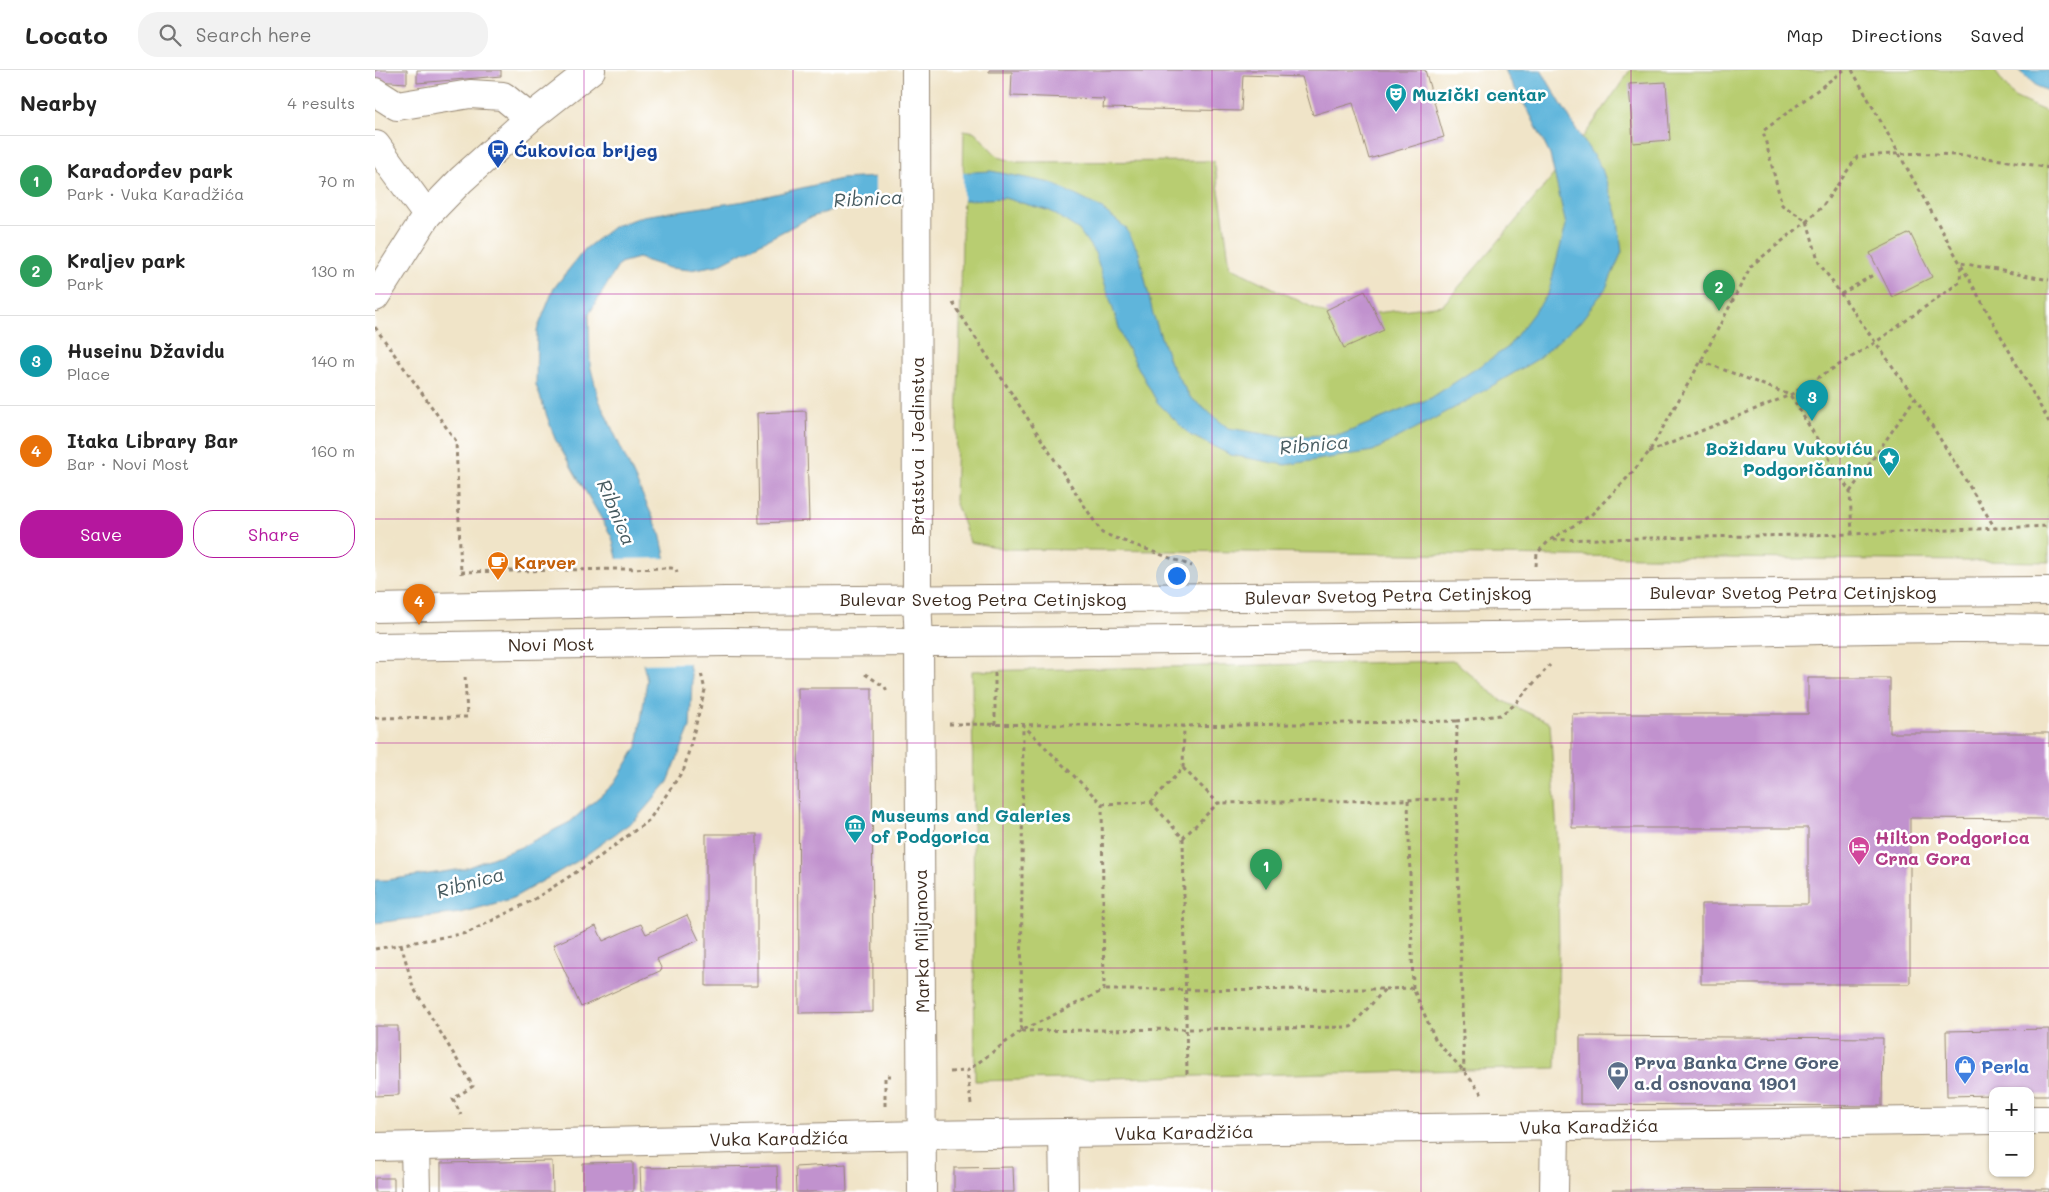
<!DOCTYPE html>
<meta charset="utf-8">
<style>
:root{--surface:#fff;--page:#f2f2f2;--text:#222;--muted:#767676;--line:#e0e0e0;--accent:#b5179e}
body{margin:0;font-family:Mali,sans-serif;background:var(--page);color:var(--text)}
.controls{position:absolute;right:15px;bottom:15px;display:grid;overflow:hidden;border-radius:10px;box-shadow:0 1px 4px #0004}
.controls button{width:45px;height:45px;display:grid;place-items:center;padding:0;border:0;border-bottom:1px solid var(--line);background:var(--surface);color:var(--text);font:25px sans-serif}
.you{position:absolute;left:801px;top:505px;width:18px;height:18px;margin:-12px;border:4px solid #fff;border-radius:50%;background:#1a73e8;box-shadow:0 0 0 8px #1a73e833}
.badge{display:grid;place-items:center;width:32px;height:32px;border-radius:50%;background:var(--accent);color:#fff;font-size:16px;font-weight:700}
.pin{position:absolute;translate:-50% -41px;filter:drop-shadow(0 1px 2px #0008)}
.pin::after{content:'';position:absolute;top:26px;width:18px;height:15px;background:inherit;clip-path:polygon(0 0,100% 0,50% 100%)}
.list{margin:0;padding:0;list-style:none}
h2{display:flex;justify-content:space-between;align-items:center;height:65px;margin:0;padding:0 20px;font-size:21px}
h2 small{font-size:16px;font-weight:400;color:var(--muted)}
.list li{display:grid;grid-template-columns:32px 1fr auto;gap:15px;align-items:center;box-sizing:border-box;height:90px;padding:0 20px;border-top:1px solid var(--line)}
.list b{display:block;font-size:19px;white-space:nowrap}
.list p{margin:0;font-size:16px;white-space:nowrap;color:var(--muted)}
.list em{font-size:16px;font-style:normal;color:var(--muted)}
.actions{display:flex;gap:10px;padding:15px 20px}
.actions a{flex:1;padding:11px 0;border:1px solid var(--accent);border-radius:20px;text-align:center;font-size:18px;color:var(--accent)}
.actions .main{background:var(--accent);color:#fff}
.icon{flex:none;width:28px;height:28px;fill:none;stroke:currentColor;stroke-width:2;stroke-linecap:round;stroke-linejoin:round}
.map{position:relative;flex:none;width:1674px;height:1122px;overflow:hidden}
header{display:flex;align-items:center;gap:30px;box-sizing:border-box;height:70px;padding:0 25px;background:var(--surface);border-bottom:1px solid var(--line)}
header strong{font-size:24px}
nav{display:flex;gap:28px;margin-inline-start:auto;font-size:18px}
.search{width:350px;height:45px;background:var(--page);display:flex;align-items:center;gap:12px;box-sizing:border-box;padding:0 18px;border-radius:20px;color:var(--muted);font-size:19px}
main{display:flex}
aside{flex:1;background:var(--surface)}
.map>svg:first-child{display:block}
.green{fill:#b8cd71;stroke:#7a7c48}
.water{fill:#5eb5db;stroke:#4c707c}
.pier{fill:#f0e4c8}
.building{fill:#c192ce}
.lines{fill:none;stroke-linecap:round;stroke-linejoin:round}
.minor-casing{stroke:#968773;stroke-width:30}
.major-casing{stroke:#968773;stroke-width:30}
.path{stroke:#968773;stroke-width:3;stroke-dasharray:4 4;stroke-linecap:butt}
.minor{stroke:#fff;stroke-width:28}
.major{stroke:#fff;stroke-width:28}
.major-bridge-casing{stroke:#968773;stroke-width:30;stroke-linecap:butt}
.major-bridge{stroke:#fff;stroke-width:28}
.grid{fill:none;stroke:#b5179e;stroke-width:1;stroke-opacity:0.55}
.labels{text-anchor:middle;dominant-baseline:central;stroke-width:5;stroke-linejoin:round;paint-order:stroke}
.culture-label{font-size:18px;font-weight:bold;fill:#0d838f;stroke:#fff;text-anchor:start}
.transit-label{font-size:18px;font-weight:bold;fill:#164399;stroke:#fff;text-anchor:start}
.street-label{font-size:18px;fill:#3b2a1e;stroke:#fff}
.food-label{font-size:18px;font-weight:bold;fill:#c56008;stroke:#fff;text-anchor:start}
.hotel-label{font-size:18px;font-weight:bold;fill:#b23c85;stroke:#fff;text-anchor:start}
.service-label{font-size:18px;font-weight:bold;fill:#4e5e75;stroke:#fff;text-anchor:start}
.shop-label{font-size:18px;font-weight:bold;fill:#366cbe;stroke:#fff;text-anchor:start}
.water-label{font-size:19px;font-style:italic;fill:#475b60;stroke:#fff}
</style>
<header>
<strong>Locato</strong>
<div class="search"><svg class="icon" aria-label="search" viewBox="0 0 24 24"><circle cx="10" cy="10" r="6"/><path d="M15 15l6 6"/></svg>Search here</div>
<nav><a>Map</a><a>Directions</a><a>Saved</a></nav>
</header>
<main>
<aside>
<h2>Nearby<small>4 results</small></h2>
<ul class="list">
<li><span class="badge" style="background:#2e9e5b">1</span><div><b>Karađorđev park</b><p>Park · Vuka Karadžića</p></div><em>70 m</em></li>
<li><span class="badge" style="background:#2e9e5b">2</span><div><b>Kraljev park</b><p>Park</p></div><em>130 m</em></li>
<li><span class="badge" style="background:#0f9aa8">3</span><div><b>Huseinu Džavidu</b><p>Place</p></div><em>140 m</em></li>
<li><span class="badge" style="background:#e8710a">4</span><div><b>Itaka Library Bar</b><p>Bar · Novi Most</p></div><em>160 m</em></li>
</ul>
<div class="actions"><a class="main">Save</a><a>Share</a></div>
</aside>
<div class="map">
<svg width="1674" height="1122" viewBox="0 0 1674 1122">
<rect width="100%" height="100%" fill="#fff"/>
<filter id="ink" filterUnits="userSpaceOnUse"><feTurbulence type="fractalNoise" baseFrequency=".02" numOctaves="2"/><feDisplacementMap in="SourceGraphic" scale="10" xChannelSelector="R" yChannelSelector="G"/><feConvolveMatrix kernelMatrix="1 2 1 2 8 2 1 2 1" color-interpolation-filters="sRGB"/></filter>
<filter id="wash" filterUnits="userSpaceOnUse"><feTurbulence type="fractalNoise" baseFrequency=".0096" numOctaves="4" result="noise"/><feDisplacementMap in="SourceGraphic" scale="20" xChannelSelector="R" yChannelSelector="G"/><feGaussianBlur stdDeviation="1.12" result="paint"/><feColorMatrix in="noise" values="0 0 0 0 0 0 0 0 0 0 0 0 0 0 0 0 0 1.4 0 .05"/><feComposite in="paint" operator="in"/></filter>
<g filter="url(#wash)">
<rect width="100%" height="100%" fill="#f0e4c8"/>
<g class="green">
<path d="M1255,0H1619L1639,27L1674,43V492L631,479L595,472L580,431L586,222L589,60L600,62L623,87L642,92L839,91L847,138L855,197L959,248L1068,235C1134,160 1200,84 1255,0Z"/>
<polygon points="1080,591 1124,629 1175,653 1182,764 1184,875 1181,998 600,1011 597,601"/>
</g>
<g class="water">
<polygon points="1129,0 1166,0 1201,59 1227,99 1242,143 1247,182 1231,218 1205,252 1161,290 1081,337 998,381 910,395 856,385 815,365 782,332 748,270 720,183 704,160 675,141 629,128 466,137 434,148 343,195 315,200 294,198 263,188 245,193 214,244 215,295 224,330 285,463 317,609 315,657 293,712 261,749 201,792 136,829 85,843 0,853 0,810 12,810 88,799 146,777 195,752 239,714 262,677 272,610 237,467 180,369 161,315 162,260 179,218 210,179 238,157 268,146 370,131 466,109 616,101 676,113 726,138 751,158 764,183 778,244 795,293 815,327 853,358 907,367 968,364 1056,328 1132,278 1173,224 1191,155 1175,85 1155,44"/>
<polygon points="1643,0 1674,0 1674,21 1663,17"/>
</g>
<g class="pier">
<polygon points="588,100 588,133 500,138 500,105"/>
<polygon points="293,488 316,593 265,594 240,489"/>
</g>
<g id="blocks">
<g class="building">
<polygon points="0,0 32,0 32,13 0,11"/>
<polygon points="42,0 126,0 126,6 42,13"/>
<polygon points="614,0 1050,0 1069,67 994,89 978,33 938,45 927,7 868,5 866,41 728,38 729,29 636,26 637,2 614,2"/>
<polygon points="1291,12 1295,70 1258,73 1254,14"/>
<polygon points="1535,163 1557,207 1517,227 1495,183"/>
<polygon points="990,221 1009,260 969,278 951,240"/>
<polygon points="431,341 434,451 384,453 382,343"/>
<polygon points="1433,608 1515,608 1515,663 1674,663 1674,749 1535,748 1535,914 1326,914 1326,834 1433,834 1433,758 1197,758 1197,644 1433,644"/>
<polygon points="423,618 497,618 498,942 424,943"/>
<rect x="331" y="764" width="51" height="152"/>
<polygon points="312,845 324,870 282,889 287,900 206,937 178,875 221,856 228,871 266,854 271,864"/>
<polygon points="0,956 23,956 24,1025 0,1026"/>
<polygon points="1674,959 1674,1025 1655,1025 1655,1021 1618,1021 1618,1025 1572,1026 1571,961"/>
<polygon points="1205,966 1508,968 1507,1036 1205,1034"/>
<polygon points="177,1091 178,1122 66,1122 66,1093"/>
<polygon points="258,1092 258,1122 208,1122 208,1093"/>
<polygon points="471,1094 472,1122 421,1122 420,1097"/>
<polygon points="402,1096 403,1122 266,1122 265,1098"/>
<polygon points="638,1097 639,1122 579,1122 579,1098"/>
<rect x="0" y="1108" width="19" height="14"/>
<polygon points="1632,1119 1674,1119 1674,1122 1237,1122 1237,1120"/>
</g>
</g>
</g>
<g filter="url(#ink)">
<use href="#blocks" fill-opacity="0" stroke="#968773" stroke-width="1"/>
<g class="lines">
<g class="minor-casing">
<g id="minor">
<polyline points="0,22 22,36 95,24 128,26 155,48"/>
<polyline points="1,75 52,145"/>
<polyline points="0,227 52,145 86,110 155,48 216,0"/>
<polyline points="1655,1050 1674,1050"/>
<polyline points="688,1064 689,1122"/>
<polyline points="40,1076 41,1122"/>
<polyline points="0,1077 548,1065 1618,1050"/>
<polyline points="1179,1122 1180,1057"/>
</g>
</g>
<g class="major-casing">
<g id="major">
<polyline points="541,0 542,529 544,572 547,1122"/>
<polyline points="351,531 1674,521"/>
<path d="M352,572C633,574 915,568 1196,565C1355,564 1515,555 1674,559"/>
</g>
</g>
<g class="path">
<polyline points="1469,0 1388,61 1407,135 1432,151 1444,193 1540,328 1620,458"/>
<polyline points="1477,0 1674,352"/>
<path d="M1674,98C1612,86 1546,79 1482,87L1447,137L1432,151L1376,196L1326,291L1274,382L1255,405L1216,445L1175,470L1477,464L1674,456"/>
<polyline points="1466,224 1498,205"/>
<polyline points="578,233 727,463 817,496"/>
<polyline points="0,257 81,371 86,504"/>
<polyline points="1326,291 1415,325 1475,422 1477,464"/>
<polyline points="1274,382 1415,325 1501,272 1585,212 1586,193 1674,210"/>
<polyline points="1475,422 1540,328"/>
<polyline points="1161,496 1162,483 1175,470"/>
<polyline points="86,502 296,498 301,499 302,502"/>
<polyline points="490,604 510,617 513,623"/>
<polyline points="0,648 92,647 90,605"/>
<polyline points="1082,651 1125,645 1138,636 1175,595"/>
<polyline points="574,654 809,656 1082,651 1081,729 1089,1001"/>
<polyline points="620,655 620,601"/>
<polyline points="808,698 843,733 1081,729"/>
<polyline points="1033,730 1038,918"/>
<polyline points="776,732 808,768 843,733"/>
<polyline points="727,734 776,732 808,698 809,656"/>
<polyline points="808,768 812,1005"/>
<polyline points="26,874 38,917 98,1016 78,1029 86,1045"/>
<polyline points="0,879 92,863 158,830 223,788 274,750 309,699 330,620 326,603"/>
<polyline points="1010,919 1038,918 1061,971 1089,1001 1109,1027"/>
<polyline points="646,961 976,957 1010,919 729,920"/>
<polyline points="575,1002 592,1001"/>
<polyline points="596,1034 592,1001 646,961 729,920 727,734 648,655 646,961"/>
<polyline points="510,1036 510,1006 517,1006"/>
</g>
<use href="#minor" class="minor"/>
<use href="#major" class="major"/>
<g class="major-bridge-casing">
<g id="major-bridge">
<polyline points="0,538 351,531"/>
<polyline points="0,577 352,572"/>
</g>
</g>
<use href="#major-bridge" class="major-bridge"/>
</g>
</g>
<path class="grid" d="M209,0V1122M418,0V1122M628,0V1122M837,0V1122M1046,0V1122M1256,0V1122M1465,0V1122M0,224H1674M0,449H1674M0,673H1674M0,898H1674"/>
<defs>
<g id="theatre-pin" transform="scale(1.125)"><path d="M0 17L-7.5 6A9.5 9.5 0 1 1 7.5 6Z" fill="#0f9aa8" stroke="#fff"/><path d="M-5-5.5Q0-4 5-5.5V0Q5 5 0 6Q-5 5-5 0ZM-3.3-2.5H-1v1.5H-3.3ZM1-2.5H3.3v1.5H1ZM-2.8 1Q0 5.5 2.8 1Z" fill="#fff"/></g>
<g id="bus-pin" transform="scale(1.125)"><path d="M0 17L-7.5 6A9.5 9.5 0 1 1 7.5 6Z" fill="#1a4fb4" stroke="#fff"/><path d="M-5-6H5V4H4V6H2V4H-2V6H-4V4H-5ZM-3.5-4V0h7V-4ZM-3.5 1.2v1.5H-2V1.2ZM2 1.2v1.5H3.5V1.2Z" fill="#fff"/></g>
<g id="sight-pin" transform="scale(1.125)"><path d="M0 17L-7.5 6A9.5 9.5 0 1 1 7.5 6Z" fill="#0f9aa8" stroke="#fff"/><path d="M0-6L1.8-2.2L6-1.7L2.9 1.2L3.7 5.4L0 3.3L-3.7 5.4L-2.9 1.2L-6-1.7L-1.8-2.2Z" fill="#fff"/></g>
<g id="cafe-pin" transform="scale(1.125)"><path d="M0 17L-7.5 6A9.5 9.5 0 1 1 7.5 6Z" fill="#e8710a" stroke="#fff"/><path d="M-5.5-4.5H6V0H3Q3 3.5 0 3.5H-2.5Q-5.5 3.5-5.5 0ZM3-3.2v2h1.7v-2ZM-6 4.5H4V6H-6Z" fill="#fff"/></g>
<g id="museum-pin" transform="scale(1.125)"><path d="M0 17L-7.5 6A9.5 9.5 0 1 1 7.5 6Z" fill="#0f9aa8" stroke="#fff"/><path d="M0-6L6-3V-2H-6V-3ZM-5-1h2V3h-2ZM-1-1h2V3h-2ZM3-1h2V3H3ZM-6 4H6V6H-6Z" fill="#fff"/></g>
<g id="hotel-pin" transform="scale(1.125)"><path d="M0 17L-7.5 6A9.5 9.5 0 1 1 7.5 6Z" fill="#d1479c" stroke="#fff"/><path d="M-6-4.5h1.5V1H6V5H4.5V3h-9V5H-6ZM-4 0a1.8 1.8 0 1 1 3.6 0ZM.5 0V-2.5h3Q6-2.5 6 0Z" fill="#fff"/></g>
<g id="shop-pin" transform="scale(1.125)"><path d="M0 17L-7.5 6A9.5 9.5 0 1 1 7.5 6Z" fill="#3f7fe0" stroke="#fff"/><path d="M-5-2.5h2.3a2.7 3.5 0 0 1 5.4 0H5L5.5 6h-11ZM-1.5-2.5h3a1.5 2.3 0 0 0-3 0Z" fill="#fff"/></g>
<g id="bank-pin" transform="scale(1.125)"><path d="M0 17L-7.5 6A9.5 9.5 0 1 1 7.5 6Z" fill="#5c6f8a" stroke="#fff"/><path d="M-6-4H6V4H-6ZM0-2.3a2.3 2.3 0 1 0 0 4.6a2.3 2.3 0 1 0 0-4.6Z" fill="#fff"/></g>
</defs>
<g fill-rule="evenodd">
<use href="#theatre-pin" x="1021" y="24"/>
<use href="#bus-pin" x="123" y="80"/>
<use href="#sight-pin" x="1514" y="388"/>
<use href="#cafe-pin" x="123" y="492"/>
<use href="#museum-pin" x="480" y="755"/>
<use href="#hotel-pin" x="1484" y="777"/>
<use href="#shop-pin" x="1590" y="996"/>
<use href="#bank-pin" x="1243" y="1002"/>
</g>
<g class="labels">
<g class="culture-label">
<text x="1037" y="24">Muzički centar</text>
<text x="1498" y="378" text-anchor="end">Božidaru Vukoviću<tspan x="1498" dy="21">Podgoričaninu</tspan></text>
<text x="496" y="745">Museums and Galeries<tspan x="496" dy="21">of Podgorica</tspan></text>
</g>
<g class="transit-label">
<text x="139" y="80">Ćukovica brijeg</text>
</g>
<g class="street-label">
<text transform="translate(542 376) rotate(-90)">Bratstva i Jedinstva</text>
<text x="1418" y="522">Bulevar Svetog Petra Cetinjskog</text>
<text transform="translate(1013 525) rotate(-1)">Bulevar Svetog Petra Cetinjskog</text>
<text x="608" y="529">Bulevar Svetog Petra Cetinjskog</text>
<text transform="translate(176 574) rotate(-1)">Novi Most</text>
<text transform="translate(546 871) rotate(-91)">Marka Miljanova</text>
<text transform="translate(1214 1056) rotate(-1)">Vuka Karadžića</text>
<text transform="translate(809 1062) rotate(-1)">Vuka Karadžića</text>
<text transform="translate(404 1068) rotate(-1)">Vuka Karadžića</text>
</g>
<g class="food-label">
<text x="139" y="492">Karver</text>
</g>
<g class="hotel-label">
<text x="1500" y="767">Hilton Podgorica<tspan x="1500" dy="21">Crna Gora</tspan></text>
</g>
<g class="service-label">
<text x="1259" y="992">Prva Banka Crne Gore<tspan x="1259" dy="21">a.d osnovana 1901</tspan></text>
</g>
<g class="shop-label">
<text x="1606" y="996">Perla</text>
</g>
<g class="water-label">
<text transform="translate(493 128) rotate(-3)">Ribnica</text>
<text transform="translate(939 374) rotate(-5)">Ribnica</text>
<text transform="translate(242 442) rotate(67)">Ribnica</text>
<text transform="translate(95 812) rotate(-16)">Ribnica</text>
</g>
</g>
</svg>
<div class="controls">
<button>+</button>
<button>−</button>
</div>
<div class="you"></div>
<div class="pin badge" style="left:891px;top:820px;background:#2e9e5b">1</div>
<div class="pin badge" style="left:1344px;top:241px;background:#2e9e5b">2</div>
<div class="pin badge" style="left:1437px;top:351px;background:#0f9aa8">3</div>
<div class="pin badge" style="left:44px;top:555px;background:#e8710a">4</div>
</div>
</main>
